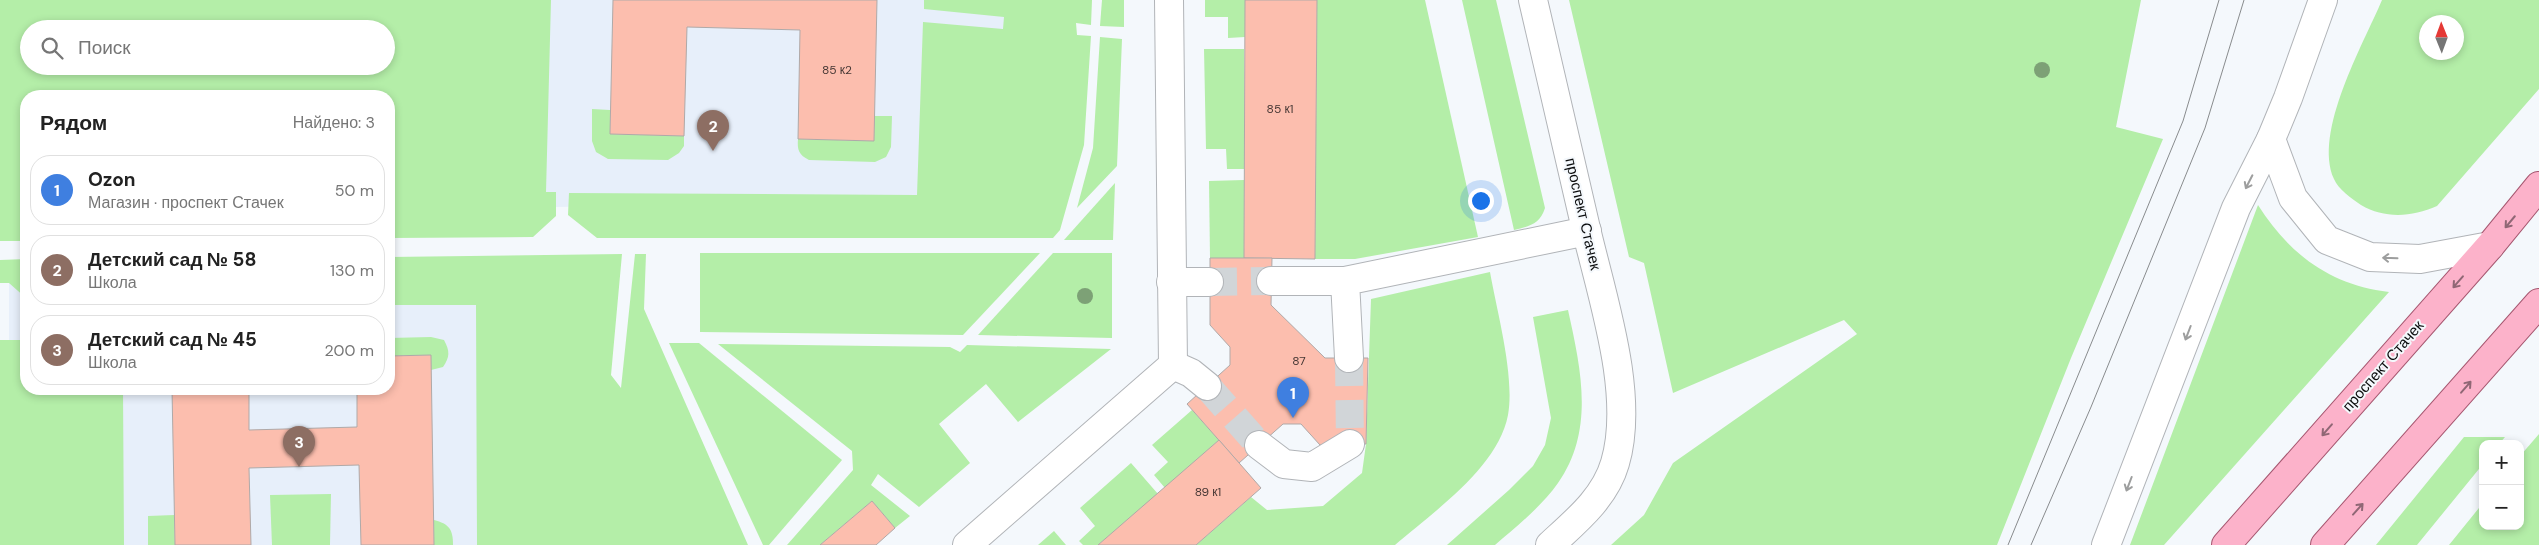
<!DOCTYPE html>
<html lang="ru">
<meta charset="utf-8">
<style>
:root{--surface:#fff;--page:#f2f2f2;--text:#222;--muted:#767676;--line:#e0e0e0;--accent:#7a7920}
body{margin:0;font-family:"DM Sans",sans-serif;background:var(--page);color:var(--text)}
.controls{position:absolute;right:15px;bottom:15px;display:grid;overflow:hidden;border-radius:10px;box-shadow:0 2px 8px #0003}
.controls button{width:45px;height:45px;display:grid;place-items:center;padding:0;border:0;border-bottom:1px solid var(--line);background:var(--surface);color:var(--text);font:25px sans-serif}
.compass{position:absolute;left:2419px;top:15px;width:45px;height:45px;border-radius:50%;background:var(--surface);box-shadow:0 2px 8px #0003;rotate:359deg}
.you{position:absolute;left:1480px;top:200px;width:18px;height:18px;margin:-12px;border:4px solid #fff;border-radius:50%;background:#1a73e8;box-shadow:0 0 0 8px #1a73e833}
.badge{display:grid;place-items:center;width:32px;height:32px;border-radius:50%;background:var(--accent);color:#fff;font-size:16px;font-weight:700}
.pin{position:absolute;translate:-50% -41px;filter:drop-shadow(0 1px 2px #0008)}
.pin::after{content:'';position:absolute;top:26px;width:18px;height:15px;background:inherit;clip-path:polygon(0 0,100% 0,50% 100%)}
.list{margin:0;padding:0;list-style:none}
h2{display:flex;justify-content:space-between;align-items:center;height:65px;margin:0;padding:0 20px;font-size:21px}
h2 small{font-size:16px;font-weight:400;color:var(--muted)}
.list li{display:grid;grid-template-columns:32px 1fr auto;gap:15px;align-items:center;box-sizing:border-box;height:70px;margin:0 10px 10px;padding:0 10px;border:1px solid var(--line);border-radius:20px}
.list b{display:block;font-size:19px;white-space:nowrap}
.list p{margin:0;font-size:16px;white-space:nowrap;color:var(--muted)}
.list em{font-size:16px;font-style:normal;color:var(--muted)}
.icon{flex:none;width:28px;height:28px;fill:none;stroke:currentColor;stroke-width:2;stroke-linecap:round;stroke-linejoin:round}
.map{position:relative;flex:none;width:2539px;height:545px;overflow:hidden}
.search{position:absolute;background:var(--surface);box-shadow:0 2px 8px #0003;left:20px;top:20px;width:375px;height:55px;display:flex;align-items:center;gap:12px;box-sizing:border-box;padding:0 18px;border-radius:28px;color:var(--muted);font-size:19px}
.panel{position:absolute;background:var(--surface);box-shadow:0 2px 8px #0003;left:20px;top:90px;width:375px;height:305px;border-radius:20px}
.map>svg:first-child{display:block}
.built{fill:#e7effa}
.green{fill:#b4eea8;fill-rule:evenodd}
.building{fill:#fcbeae;stroke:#afa9a8}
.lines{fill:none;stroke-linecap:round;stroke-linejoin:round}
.minor-tunnel{stroke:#d1d5d8;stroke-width:28;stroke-dasharray:28 14;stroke-linecap:butt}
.minor-casing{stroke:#b1b4b8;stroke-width:30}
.major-casing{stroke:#a65770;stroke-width:30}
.minor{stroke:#fff;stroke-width:28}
.major{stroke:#fcb2ca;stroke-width:28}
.tram{stroke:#888b8d;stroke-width:1}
.tree{fill:#7da176}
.oneway{stroke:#9d9e9e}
.oneway2{stroke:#906775}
.labels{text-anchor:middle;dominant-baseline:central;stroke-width:4;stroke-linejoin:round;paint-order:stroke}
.number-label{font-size:12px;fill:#473835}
.street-label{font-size:15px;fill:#0b0c0d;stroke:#f4f8fc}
</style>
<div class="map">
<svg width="2539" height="545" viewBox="0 0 2539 545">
<rect width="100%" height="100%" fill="#f4f8fc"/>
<g class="built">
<polygon points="230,0 1044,0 1034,218 610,206 556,207 389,96 386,29"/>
<polygon points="609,275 582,545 9,545 9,283 26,283 26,389 389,389 389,278"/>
</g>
<g class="green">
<path d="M0,0H551L546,192H556V216L533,237L389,238V96H26V241H0ZM29,29H386V66H29Z"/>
<polygon points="924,0 1092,0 1091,25 1076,23 1077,35 1091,36 1084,145 1060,230 1053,238 597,238 568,215 569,193 917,195 923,22 1003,29 1004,17 924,9"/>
<polygon points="1102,0 1124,0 1124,27 1100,26"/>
<polygon points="1205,0 1245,0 1245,37 1228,38 1228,17 1205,17"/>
<polygon points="1317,0 1425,0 1478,237 1355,259 1315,259"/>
<path d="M1462,0H1496L1545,208C1540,224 1530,226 1514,230Z"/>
<polygon points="1569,0 2141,0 2116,127 2163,139 2071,358 1997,545 1611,545 1644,515 1673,463 1857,334 1844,320 1673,393 1644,263 1629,257"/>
<path d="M2382,0H2539V89L2437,206C2412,217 2385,219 2361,205C2352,199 2338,189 2334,179C2313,132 2363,45 2382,0ZM2456,22V52H2426V22Z"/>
<polygon points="1100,37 1122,39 1117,166 1077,208 1093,148"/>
<polygon points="1204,49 1244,49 1244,169 1227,169 1226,149 1206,149"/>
<polygon points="592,109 610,110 610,134 684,136 684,146 679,153 668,160 608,159 596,152 592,141"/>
<path d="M874,116H892L891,147L886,157L875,162L809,160C799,155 797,150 798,139L874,141Z"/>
<polygon points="1244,180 1244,258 1210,258 1209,181"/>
<polygon points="1115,183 1113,240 1064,240"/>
<path d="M2258,205C2289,254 2330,285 2389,292L2164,545H2130Z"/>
<polygon points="700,253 1040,253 963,335 700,332"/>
<polygon points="1053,253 1112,253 1112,338 978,335"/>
<polygon points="622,254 611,375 621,388 635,254 646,254 644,309 748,545 477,545 476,305 389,305 389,257"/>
<polygon points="26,259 26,298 9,283 0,283 0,260"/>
<path d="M1490,272C1497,312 1515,376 1508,415C1498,468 1433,512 1395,545H1196L1251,497L1267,510L1323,506L1362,473L1366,444L1371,299Z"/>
<path d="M1568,310C1581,369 1595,430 1558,483C1541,507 1517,526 1495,545H1447L1509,490L1533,466L1545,445L1551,418L1533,317Z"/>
<path d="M431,337L444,340C450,351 450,357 443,367L431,370L430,355L389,356V338Z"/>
<polygon points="0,340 26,340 26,389 123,389 124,545 0,545"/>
<polygon points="669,343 699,343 842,460 769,545 763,545"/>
<polygon points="718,344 950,347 960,352 967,345 1111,349 1018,422 986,384 939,424 970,463 919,507 878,474 871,485 910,516 895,528 872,501 820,545 787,545 853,470 852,451"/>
<polygon points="1192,410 1219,440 1165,488 1154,475 1168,462 1152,445"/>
<polygon points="2539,434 2539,545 2449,545 2483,503 2483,526 2520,526 2520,456"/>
<polygon points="2464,437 2505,437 2499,444 2483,444 2483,464 2417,545 2376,545"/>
<polygon points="1131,463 1158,494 1098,545 1083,545 1079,541 1095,526 1080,508"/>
<polygon points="331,494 330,545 272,545 270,495"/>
<polygon points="174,515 175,545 148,545 148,516"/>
<path d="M434,520C449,524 453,529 453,545H434Z"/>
<polygon points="1054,531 1066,545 1038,545"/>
</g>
<g class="building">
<polygon points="613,0 877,0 874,141 798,139 800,30 687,27 684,136 610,134"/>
<polygon points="1245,0 1317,0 1315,259 1244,258"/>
<polygon points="1210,258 1272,258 1271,305 1325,358 1368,358 1366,444 1320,445 1301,424 1283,424 1239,463 1187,404 1230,365 1230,347 1210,325"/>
<polygon points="431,355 434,545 361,545 359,465 249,468 251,545 175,545 172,389 249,389 249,430 357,427 357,389 389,389 389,356"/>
<polygon points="1219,440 1261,488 1196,545 1098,545"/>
<polygon points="872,501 895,528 876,545 820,545"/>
</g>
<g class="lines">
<g class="minor-tunnel">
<polyline points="1209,282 1271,281"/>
<polyline points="1349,358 1350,444"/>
<polyline points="1207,386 1259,445"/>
</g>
<g class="minor-casing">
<g id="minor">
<path d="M1533,0C1551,77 1569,155 1587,233C1603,300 1635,396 1615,463C1605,498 1575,522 1550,545"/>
<polyline points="2271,139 2293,198 2327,240 2370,257 2420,259 2490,246"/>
<polyline points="1271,281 1345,281"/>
<polyline points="1171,282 1209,282"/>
<polyline points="1349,358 1345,281 1587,231"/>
<polyline points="1173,365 1191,373 1207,386"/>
<polyline points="1259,445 1284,464 1312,467 1350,444"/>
<polyline points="967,545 1173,365 1169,0"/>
<polyline points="2106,545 2236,208 2271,139 2288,98 2323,0"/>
</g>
</g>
<g class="major-casing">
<g id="major">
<polyline points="2226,545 2490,246 2539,186"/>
<polyline points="2325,545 2539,303"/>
</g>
</g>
<use href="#minor" class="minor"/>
<use href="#major" class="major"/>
<g class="tram">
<polyline points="2008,545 2183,121 2219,0"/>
<polyline points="2031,545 2091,407 2205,128 2244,0"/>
</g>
</g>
<g class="tree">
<circle cx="2042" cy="70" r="8"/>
<circle cx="1085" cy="296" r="8"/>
</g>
<defs><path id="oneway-shaft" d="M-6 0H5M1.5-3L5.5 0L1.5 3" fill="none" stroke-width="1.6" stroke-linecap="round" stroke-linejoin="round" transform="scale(1.25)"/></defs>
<g class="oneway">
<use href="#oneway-shaft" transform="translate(2249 182) rotate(117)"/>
<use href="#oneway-shaft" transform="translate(2390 258) rotate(-178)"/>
<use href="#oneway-shaft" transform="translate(2188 333) rotate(111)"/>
<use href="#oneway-shaft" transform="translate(2129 484) rotate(111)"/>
</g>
<g class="oneway2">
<use href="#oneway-shaft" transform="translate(2510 222) rotate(130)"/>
<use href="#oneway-shaft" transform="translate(2458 282) rotate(131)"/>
<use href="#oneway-shaft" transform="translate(2466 387) rotate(-49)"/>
<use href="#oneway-shaft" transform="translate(2327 430) rotate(131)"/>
<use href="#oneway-shaft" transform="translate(2358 509) rotate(-48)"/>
</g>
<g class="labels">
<g class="number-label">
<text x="837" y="70">85 к2</text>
<text x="1280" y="109">85 к1</text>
<text x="1299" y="361">87</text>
<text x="1208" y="492">89 к1</text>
</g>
<g class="street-label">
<text transform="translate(1583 214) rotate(77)">проспект Стачек</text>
<text transform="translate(2383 366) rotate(-49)">проспект Стачек</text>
</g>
</g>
</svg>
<div class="controls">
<button>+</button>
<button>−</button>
</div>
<svg class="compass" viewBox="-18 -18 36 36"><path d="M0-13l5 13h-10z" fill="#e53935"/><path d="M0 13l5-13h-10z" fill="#767676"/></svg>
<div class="you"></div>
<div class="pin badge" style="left:1293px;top:418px;background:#3f7fe0">1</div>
<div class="pin badge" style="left:713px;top:151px;background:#8d6e63">2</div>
<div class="pin badge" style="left:299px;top:467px;background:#8d6e63">3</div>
<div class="search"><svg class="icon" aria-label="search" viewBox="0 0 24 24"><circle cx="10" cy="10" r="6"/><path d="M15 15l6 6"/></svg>Поиск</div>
<section class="panel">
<h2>Рядом<small>Найдено: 3</small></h2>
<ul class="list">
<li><span class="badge" style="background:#3f7fe0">1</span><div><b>Ozon</b><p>Магазин · проспект Стачек</p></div><em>50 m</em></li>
<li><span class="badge" style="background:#8d6e63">2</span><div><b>Детский сад № 58</b><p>Школа</p></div><em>130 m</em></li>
<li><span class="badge" style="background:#8d6e63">3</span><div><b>Детский сад № 45</b><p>Школа</p></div><em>200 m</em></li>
</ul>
</section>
</div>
